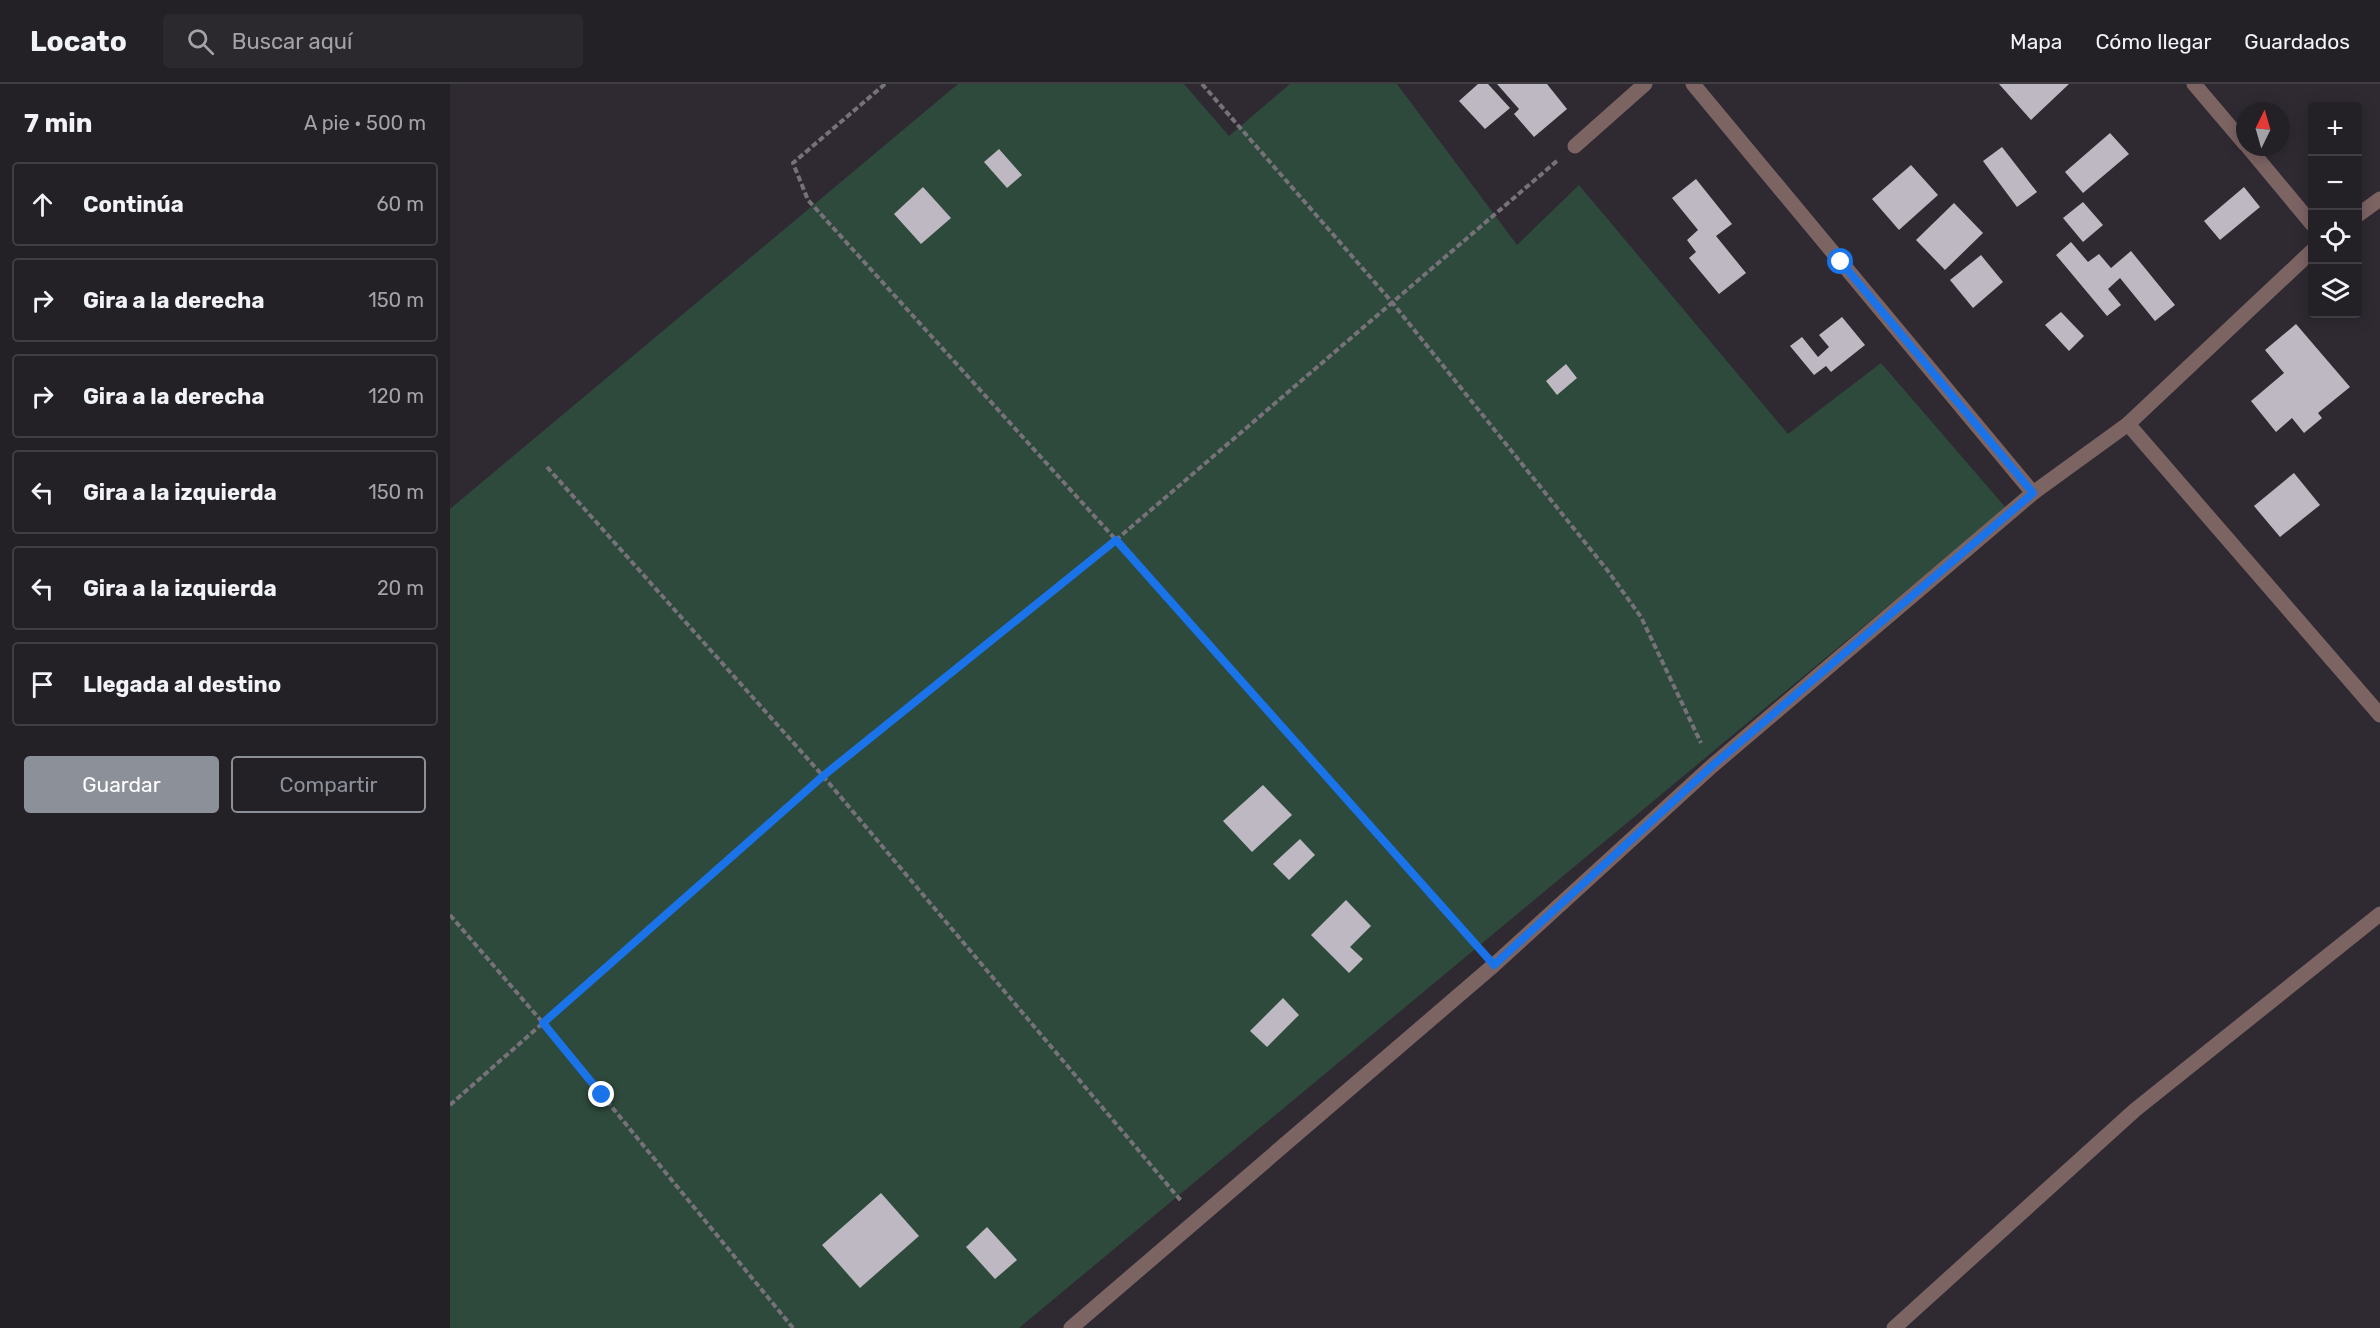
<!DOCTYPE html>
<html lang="es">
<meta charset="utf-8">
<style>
:root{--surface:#232026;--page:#2b282e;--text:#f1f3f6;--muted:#a3a3a7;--line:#403e43;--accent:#8c9099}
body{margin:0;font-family:Rubik,sans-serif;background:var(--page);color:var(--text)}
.controls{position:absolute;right:18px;top:18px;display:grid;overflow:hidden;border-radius:6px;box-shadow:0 3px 15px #0003}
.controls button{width:54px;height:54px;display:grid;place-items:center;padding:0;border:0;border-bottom:2px solid var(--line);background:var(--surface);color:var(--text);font:30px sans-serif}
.compass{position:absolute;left:1786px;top:18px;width:54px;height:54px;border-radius:50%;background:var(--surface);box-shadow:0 3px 15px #0003;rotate:5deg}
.stop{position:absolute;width:18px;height:18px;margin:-14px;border:4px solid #1a73e8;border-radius:50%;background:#fff}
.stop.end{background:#1a73e8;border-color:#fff;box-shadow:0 2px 6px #0008}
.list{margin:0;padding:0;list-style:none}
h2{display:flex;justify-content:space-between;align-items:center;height:78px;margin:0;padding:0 24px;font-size:26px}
h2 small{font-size:20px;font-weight:400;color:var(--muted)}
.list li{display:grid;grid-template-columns:39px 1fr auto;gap:18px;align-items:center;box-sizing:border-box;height:84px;margin:0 12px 12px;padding:0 12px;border:2px solid var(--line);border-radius:6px}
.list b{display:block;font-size:22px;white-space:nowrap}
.list em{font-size:20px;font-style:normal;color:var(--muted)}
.actions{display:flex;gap:12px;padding:18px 24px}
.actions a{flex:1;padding:14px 0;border:2px solid var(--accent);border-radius:6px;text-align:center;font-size:21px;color:var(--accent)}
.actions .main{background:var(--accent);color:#fff}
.icon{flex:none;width:33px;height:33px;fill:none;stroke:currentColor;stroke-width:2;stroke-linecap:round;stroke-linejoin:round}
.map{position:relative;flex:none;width:1930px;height:1244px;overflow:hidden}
header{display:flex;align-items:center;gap:36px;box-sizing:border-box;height:84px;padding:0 30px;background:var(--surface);border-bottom:2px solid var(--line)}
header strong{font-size:28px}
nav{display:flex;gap:33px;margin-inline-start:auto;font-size:21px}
.search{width:420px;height:54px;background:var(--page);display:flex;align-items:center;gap:15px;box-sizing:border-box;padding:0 21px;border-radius:6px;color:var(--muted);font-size:22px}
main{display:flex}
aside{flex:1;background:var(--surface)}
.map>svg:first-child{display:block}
.green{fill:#2e4a3c}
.building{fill:#bdb8c1}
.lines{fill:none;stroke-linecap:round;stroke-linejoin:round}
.path{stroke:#777279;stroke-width:4;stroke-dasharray:6 3;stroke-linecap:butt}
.service{stroke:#7c6463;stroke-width:15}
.minor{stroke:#7c6463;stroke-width:15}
.route{stroke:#1a73e8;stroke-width:8}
</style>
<header>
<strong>Locato</strong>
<div class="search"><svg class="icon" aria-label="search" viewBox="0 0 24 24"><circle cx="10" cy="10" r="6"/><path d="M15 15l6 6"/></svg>Buscar aquí</div>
<nav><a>Mapa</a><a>Cómo llegar</a><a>Guardados</a></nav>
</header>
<main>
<aside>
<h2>7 min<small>A pie · 500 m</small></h2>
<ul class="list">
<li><svg class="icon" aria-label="ahead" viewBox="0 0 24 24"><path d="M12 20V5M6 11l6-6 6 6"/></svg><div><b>Continúa</b></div><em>60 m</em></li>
<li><svg class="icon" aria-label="right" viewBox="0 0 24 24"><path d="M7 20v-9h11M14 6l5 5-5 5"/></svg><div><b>Gira a la derecha</b></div><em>150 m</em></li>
<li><svg class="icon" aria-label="right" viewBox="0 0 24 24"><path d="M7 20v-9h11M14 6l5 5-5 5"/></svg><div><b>Gira a la derecha</b></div><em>120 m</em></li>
<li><svg class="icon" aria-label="left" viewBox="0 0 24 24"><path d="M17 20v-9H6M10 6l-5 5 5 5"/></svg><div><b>Gira a la izquierda</b></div><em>150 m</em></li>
<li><svg class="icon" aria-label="left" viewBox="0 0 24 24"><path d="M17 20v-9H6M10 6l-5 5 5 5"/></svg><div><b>Gira a la izquierda</b></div><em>20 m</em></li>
<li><svg class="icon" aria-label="arrive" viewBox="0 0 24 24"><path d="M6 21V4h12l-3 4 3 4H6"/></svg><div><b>Llegada al destino</b></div></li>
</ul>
<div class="actions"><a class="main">Guardar</a><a>Compartir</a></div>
</aside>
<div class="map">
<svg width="1930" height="1244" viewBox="0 0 1930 1244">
<rect width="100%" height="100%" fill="#2f2a32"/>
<polygon class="green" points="508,0 734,0 779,52 840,0 947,0 1067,161 1129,101 1338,350 1431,279 1556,424 569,1244 0,1244 0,425"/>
<g class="building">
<polygon points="1028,0 1038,0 1060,24 1035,45 1009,17"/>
<polygon points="1047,0 1097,0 1117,25 1084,53 1064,30 1069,25"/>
<polygon points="1549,0 1619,0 1581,36"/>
<polygon points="1660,49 1679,70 1633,109 1615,88"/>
<polygon points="1552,63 1587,108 1567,123 1533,77"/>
<polygon points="549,65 572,91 557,104 534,78"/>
<polygon points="1461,81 1488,111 1449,146 1422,115"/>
<polygon points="1246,95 1282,140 1266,152 1296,189 1269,210 1239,174 1246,168 1237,156 1248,146 1222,114"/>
<polygon points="473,103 501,134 471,160 444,130"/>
<polygon points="1794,103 1810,123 1770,156 1754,137"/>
<polygon points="1633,118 1653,141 1633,158 1613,134"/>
<polygon points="1504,119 1533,149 1495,186 1466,156"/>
<polygon points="1621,158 1638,178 1649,170 1661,184 1681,167 1725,221 1705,237 1670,194 1658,205 1671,221 1657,232 1606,171"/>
<polygon points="1531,171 1553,198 1523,224 1500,196"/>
<polygon points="1611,228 1634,252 1619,267 1595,241"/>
<polygon points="1392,233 1415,261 1381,288 1376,282 1364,291 1340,262 1352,253 1368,273 1379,263 1369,251"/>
<polygon points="1846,240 1900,303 1868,329 1872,334 1854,349 1842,334 1826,348 1801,317 1834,289 1815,266"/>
<polygon points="1116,280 1127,294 1107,311 1096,297"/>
<polygon points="1844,389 1870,421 1830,453 1804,422"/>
<polygon points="813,701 842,731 802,768 773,737"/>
<polygon points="850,755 865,771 839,796 823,780"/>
<polygon points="896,816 921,842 900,863 913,875 899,889 861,851"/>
<polygon points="833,914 849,931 817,963 800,947"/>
<polygon points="431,1109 469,1152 410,1204 372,1161"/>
<polygon points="537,1143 567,1176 545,1195 516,1163"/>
</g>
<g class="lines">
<g class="path">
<polyline points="435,0 343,79 358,116 666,456 1027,863"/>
<polyline points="752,0 941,217 1158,487 1191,533 1251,659"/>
<polyline points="97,383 373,692 732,1118"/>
<polyline points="0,831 93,939 343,1244"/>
<polyline points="0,1021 373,692 666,456 1108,76"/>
</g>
<polyline class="service" points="1444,1244 1685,1026 1930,830"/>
<g class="minor">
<polyline points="1243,0 1583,409"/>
<polyline points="1744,0 1795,60"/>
<polyline points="1125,62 1195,0"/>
<polyline points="1798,63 1862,140"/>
<polyline points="1908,131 1930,115"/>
<polyline points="1678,340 1930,631"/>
<polyline points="621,1244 1044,881 1262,682 1583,409 1678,340 1862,167"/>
</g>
</g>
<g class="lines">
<polyline class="route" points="152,1011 93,939 373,692 666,456 1044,881 1262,682 1583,409 1391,178"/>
</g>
</svg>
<div class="controls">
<button>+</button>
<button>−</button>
<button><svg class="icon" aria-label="locate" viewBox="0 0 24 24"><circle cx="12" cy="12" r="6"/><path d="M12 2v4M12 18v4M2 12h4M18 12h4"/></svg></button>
<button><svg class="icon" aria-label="layers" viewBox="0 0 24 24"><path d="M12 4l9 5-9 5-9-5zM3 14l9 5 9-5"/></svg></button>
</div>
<svg class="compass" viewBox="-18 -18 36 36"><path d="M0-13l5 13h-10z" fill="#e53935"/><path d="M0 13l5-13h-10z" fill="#a3a3a7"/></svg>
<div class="stop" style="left:1391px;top:178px"></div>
<div class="stop end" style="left:152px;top:1011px"></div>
</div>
</main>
